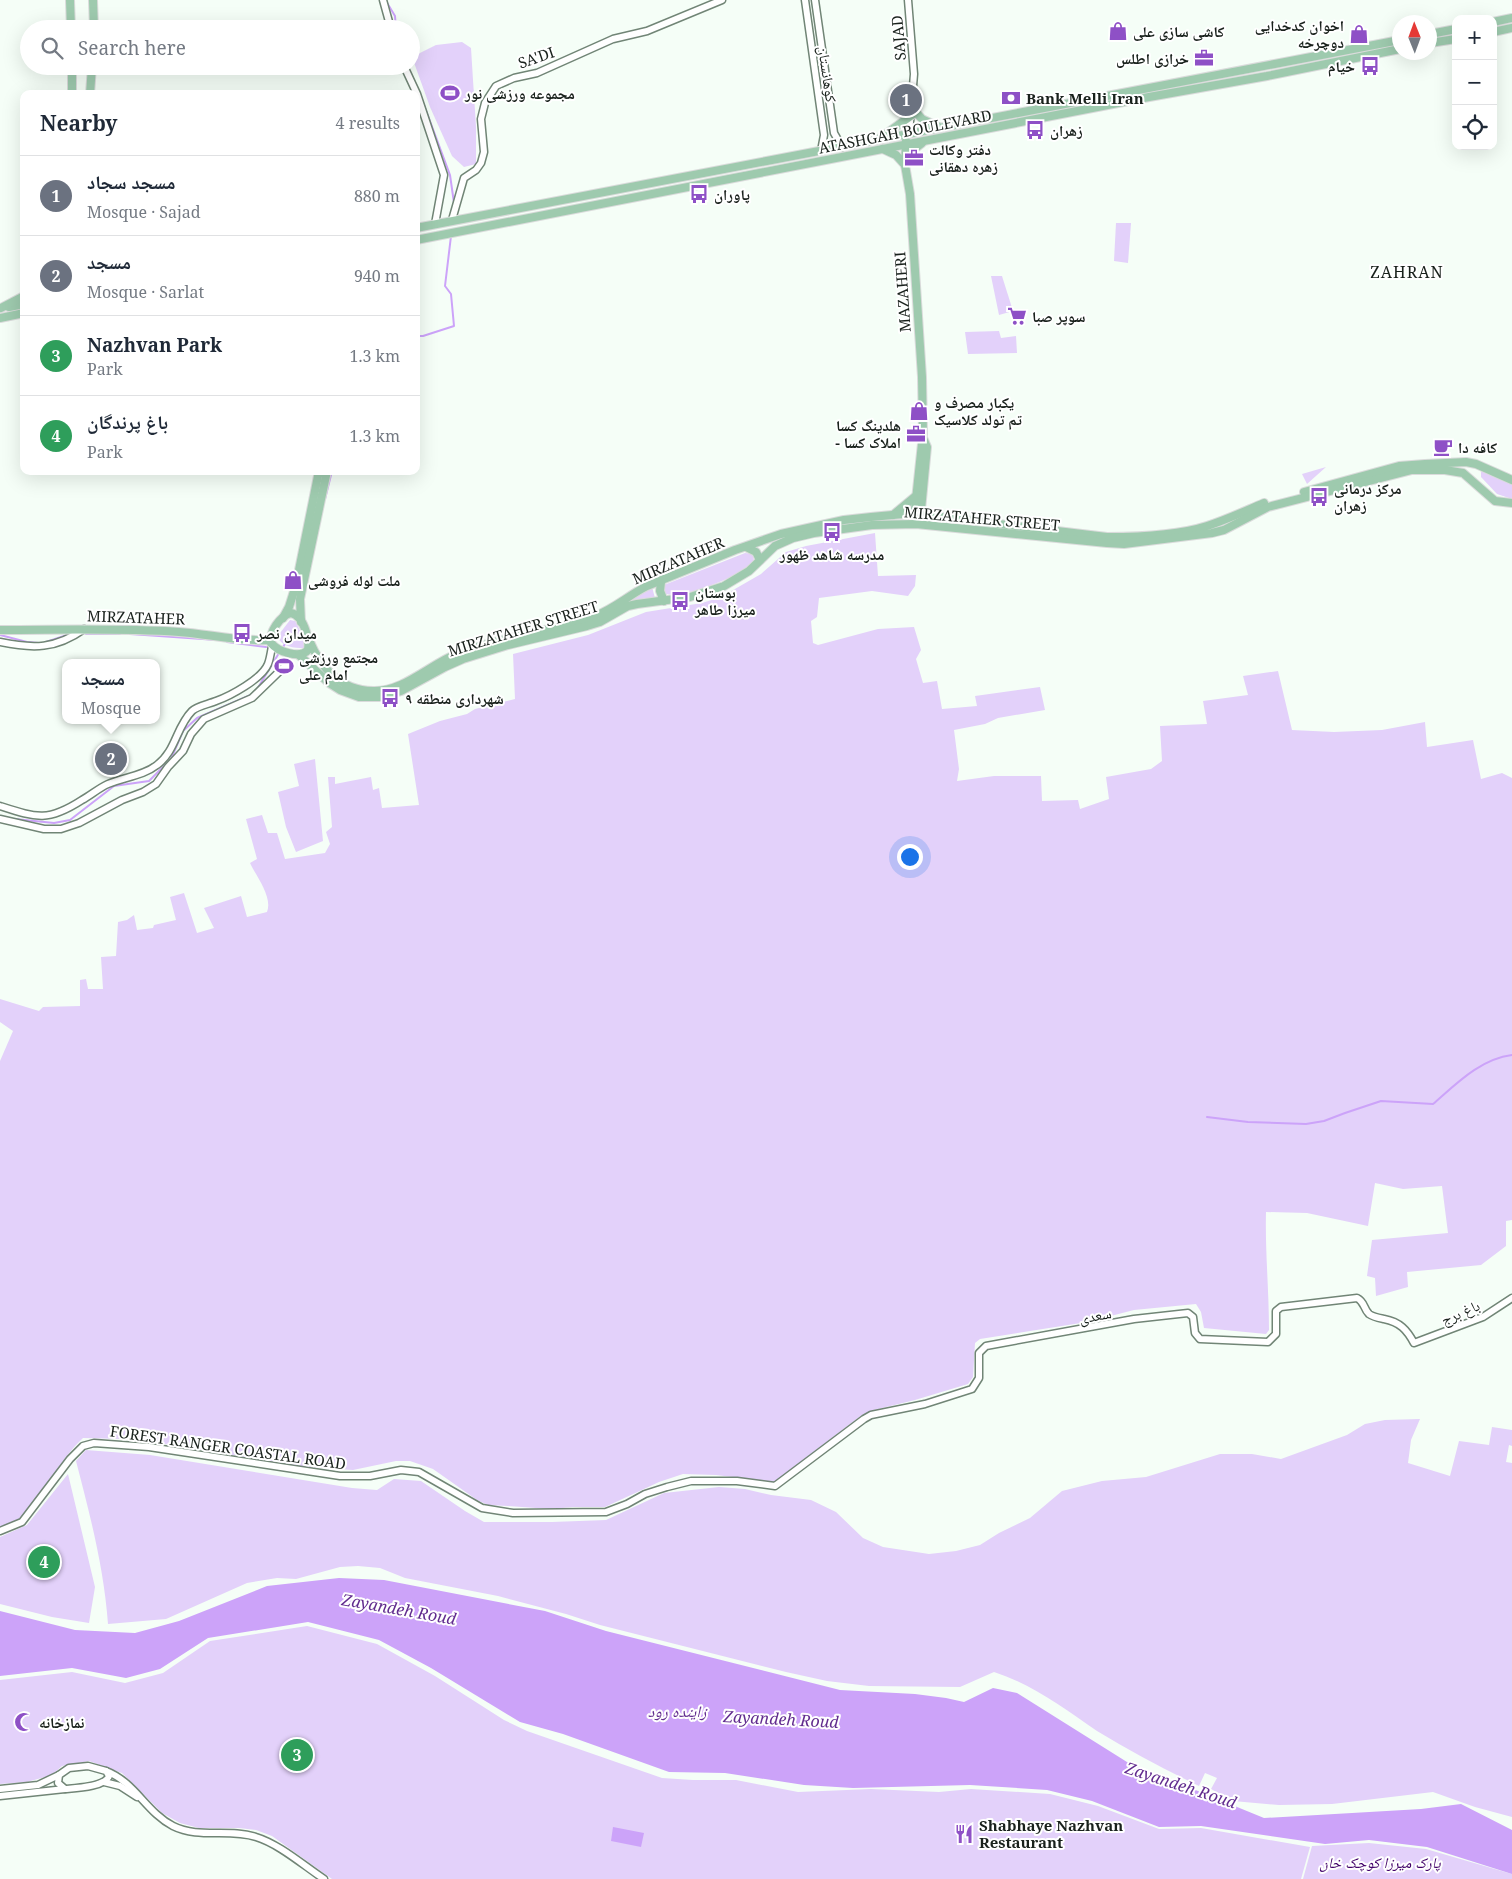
<!DOCTYPE html>
<meta charset="utf-8">
<style>
:root{--surface:#fff;--page:#f2f2f3;--text:#1f2937;--muted:#747a83;--line:#e0e1e3;--accent:#8e50c6}
body{margin:0;font-family:"Noto Serif","Noto Naskh Arabic",serif;background:var(--page);color:var(--text)}
.controls{position:absolute;right:15px;top:15px;display:grid;overflow:hidden;border-radius:10px;box-shadow:0 5px 20px #0002}
.controls button{width:45px;height:45px;display:grid;place-items:center;padding:0;border:0;border-bottom:1px solid var(--line);background:var(--surface);color:var(--text);font:25px sans-serif}
.compass{position:absolute;left:1392px;top:15px;width:45px;height:45px;border-radius:50%;background:var(--surface);box-shadow:0 5px 20px #0002;rotate:359deg}
.you{position:absolute;left:909px;top:856px;width:18px;height:18px;margin:-12px;border:4px solid #fff;border-radius:50%;background:#1a73e8;box-shadow:0 0 0 8px #1a73e833}
.badge{display:grid;place-items:center;width:32px;height:32px;border-radius:50%;background:var(--accent);color:#fff;font-size:16px;font-weight:700}
.pin{position:absolute;translate:-50% -50%;border:2px solid #fff;box-shadow:0 1px 5px #0006}
.popup{position:absolute;left:62px;top:659px;width:98px;height:65px;box-sizing:border-box;display:grid;place-content:center;border-radius:10px;background:var(--surface);filter:drop-shadow(0 1px 4px #0005);font-size:16px;white-space:nowrap;color:var(--muted)}
.popup b{font-size:19px;color:var(--text)}
.popup::after{content:'';position:absolute;left:50%;top:100%;margin-left:-10px;border:10px solid transparent;border-top-color:var(--surface)}
.list{margin:0;padding:0;list-style:none}
h2{display:flex;justify-content:space-between;align-items:center;height:65px;margin:0;padding:0 20px;font-size:21px}
h2 small{font-size:16px;font-weight:400;color:var(--muted)}
.list li{display:grid;grid-template-columns:32px 1fr auto;gap:15px;align-items:center;box-sizing:border-box;height:80px;padding:0 20px;border-top:1px solid var(--line)}
.list b{display:block;font-size:19px;white-space:nowrap}
.list p{margin:0;font-size:16px;white-space:nowrap;color:var(--muted)}
.list em{font-size:16px;font-style:normal;color:var(--muted)}
.icon{flex:none;width:28px;height:28px;fill:none;stroke:currentColor;stroke-width:2;stroke-linecap:round;stroke-linejoin:round}
.map{position:relative;flex:none;width:1512px;height:1879px;overflow:hidden}
.search{position:absolute;background:var(--surface);box-shadow:0 5px 20px #0002;left:20px;top:20px;width:400px;height:55px;display:flex;align-items:center;gap:12px;box-sizing:border-box;padding:0 18px;border-radius:28px;color:var(--muted);font-size:19px}
.panel{position:absolute;background:var(--surface);box-shadow:0 5px 20px #0002;left:20px;top:90px;width:400px;height:385px;border-radius:10px}
.map>svg:first-child{display:block}
.green{fill:#e3d1fa}
.water{fill:#cca3f9}
.lines{fill:none;stroke-linecap:round;stroke-linejoin:round}
.stream{stroke:#cca3f9;stroke-width:2}
.minor-casing{stroke:#718576;stroke-width:9}
.major-casing{stroke:#dadbdb;stroke-width:10}
.minor{stroke:#fff;stroke-width:6}
.major{stroke:#9ecaae;stroke-width:8}
.labels{text-anchor:middle;dominant-baseline:central;stroke-width:4;stroke-linejoin:round;paint-order:stroke}
.poi-label{font-size:15px;font-weight:bold;fill:#19211c;stroke:#fff;text-anchor:start}
.street-label{font-size:15px;fill:#19211c;stroke:#fff}
.park-label{font-size:15px;font-style:italic;fill:#410069;stroke:#fff}
.neighbourhood-label{font-size:16px;letter-spacing:1px;fill:#19211c;stroke:#fff}
.water-label{font-size:16px;font-style:italic;fill:#622d8f;stroke:#fff}
</style>
<div class="map">
<svg width="1512" height="1879" viewBox="0 0 1512 1879">
<rect width="100%" height="100%" fill="#f5fef7"/>
<g class="green">
<polygon points="462,42 471,48 476,127 476,164 464,167 452,156 430,107 412,57 436,45"/>
<polygon points="1116,223 1131,223 1128,263 1114,261"/>
<polygon points="991,276 1002,276 1013,311 999,315"/>
<polygon points="999,331 1001,338 1016,336 1017,353 968,354 965,332"/>
<polygon points="1326,467 1307,484 1302,474"/>
<polygon points="1484,470 1512,484 1512,499 1497,494 1481,477 1481,472"/>
<path d="M875,533L878,576L916,575L915,586L908,596L872,591L819,598L817,617L811,621L813,643L818,645L878,629L914,627L921,650L916,659L923,683L937,681L942,709L977,706L975,696L1040,687L1045,710L998,718L985,724L954,730L959,769L957,781L994,776H1041L1042,801L1078,800L1080,809L1109,799L1106,777L1151,769L1162,761L1160,726L1207,724L1203,701L1248,695L1243,676L1278,671L1292,730L1334,732L1382,730L1425,722L1427,747L1473,740L1481,779L1502,773L1512,778V1220L1506,1221V1246L1481,1265L1407,1272L1408,1287L1376,1296L1375,1278L1367,1276L1372,1240L1448,1233L1442,1186L1403,1189L1375,1183L1368,1226L1307,1213L1266,1212C1265,1251 1269,1290 1269,1330L1266,1334L1204,1328L1201,1312L1196,1304L1134,1310L1087,1322L980,1339L975,1343L973,1377L968,1384L915,1400L874,1410L862,1415L774,1482L716,1475L683,1474L659,1482L605,1507H573L550,1509L508,1506L488,1505L477,1500L433,1469L410,1461H396L353,1470L307,1467L146,1441L123,1439L83,1438C58,1461 45,1495 21,1518C16,1522 6,1524 0,1527V1061L13,1031L0,1022V999L39,1011L43,1007L80,1006V980L86,979L88,989H103L101,957L116,956L118,922L127,920L134,915L137,930L153,928L154,925L176,920L170,897L184,893L197,933L214,928L204,908L241,896L247,917L267,912C273,897 256,876 250,863L257,859L246,819L262,815L268,833H277L285,859L325,853L330,844L326,832L332,827L328,777H335V784L371,777L373,790L379,788L382,808L419,805L408,734L440,721L467,714L475,709L515,699L513,654L588,635L646,612L702,603L721,597L761,574L786,552L806,546Z"/>
<path d="M745,553L753,554L754,561C749,565 744,570 739,573C724,581 679,600 664,593V585Z"/>
<polygon points="652,587 655,598 636,601 619,607"/>
<path d="M290,620L295,621C300,630 304,638 304,648C293,648 283,647 277,637Z"/>
<polygon points="315,759 323,841 296,852 286,827 278,792 299,786 294,764"/>
<path d="M1420,1419L1411,1440L1408,1463L1450,1476L1459,1441L1489,1445L1492,1427L1512,1430V1446L1509,1445L1506,1462L1512,1463V1817L1475,1807L1433,1792L1332,1804L1279,1805L1233,1801L1211,1789L1217,1778L1205,1773L1199,1786C1164,1769 1130,1751 1097,1731C1063,1708 1034,1685 994,1672L960,1687L869,1686L827,1681L786,1672L600,1625L566,1614L498,1596L405,1578L380,1568L358,1566L340,1567L296,1579L277,1578L247,1583L166,1619L108,1624C104,1568 90,1515 76,1461L86,1450L150,1455L352,1488L377,1490L394,1479L421,1481L465,1511L484,1522H552L606,1520L664,1493L719,1487L745,1489L771,1495L811,1500L836,1512L863,1538L883,1547L929,1554L956,1551L980,1545L999,1533L1030,1518L1062,1491L1102,1481L1146,1477L1220,1454H1252L1281,1459L1347,1435L1365,1424L1385,1420Z"/>
<polygon points="68,1474 95,1587 89,1623 52,1617 0,1604 0,1537 27,1525"/>
<polygon points="307,1626 377,1644 435,1676 504,1720 527,1731 662,1778 693,1780 736,1780 798,1792 871,1789 939,1792 971,1789 1050,1794 1098,1806 1159,1829 1201,1828 1310,1847 1301,1879 332,1879 272,1836 256,1830 239,1828 199,1828 180,1823 162,1813 122,1773 89,1761 62,1766 52,1775 27,1782 0,1784 0,1680 72,1672 125,1683 163,1673 210,1641"/>
<polygon points="1369,1843 1426,1849 1512,1874 1512,1879 1303,1879 1312,1846"/>
</g>
<g class="water">
<polygon points="339,1578 384,1580 545,1611 606,1631 840,1690 915,1694 946,1698 964,1702 993,1688 1017,1693 1127,1762 1264,1818 1421,1809 1461,1804 1512,1830 1512,1874 1427,1847 1369,1840 1325,1844 1201,1826 1159,1827 1092,1801 1047,1790 970,1785 853,1788 804,1785 725,1773 669,1772 563,1734 520,1722 431,1668 379,1640 308,1622 208,1638 160,1669 126,1678 72,1668 0,1676 0,1611 75,1630 135,1633 179,1621 267,1586"/>
<polygon points="613,1827 644,1833 641,1847 611,1841"/>
</g>
<g class="lines">
<g class="stream">
<polyline points="386,1 395,16 396,29"/>
<polyline points="424,105 450,175 454,203"/>
<polyline points="416,336 423,336 454,326 451,294 445,286 451,236"/>
<polyline points="325,499 332,471"/>
<polyline points="86,634 120,634"/>
<polyline points="130,634 217,640"/>
<polyline points="0,635 27,642 39,643"/>
<polyline points="46,642 70,634"/>
<polyline points="227,642 266,647"/>
<polyline points="282,649 289,637"/>
<polyline points="256,691 279,653"/>
<polyline points="15,819 54,823 70,820 114,786 149,781 171,759 183,731 197,718 253,694"/>
<path d="M1207,1117L1248,1122L1306,1124L1324,1121L1345,1113L1381,1101L1433,1104C1456,1084 1480,1059 1512,1055"/>
</g>
<g class="minor-casing">
<g id="minor">
<polyline points="383,0 391,29"/>
<polyline points="805,0 824,135 821,151"/>
<polyline points="815,0 834,133 842,147"/>
<polyline points="908,0 914,74 909,134"/>
<polyline points="404,66 417,94 444,175 435,224"/>
<polyline points="452,220 464,178 476,170 481,163 484,152 481,119 485,103 496,86 514,78 537,73 613,39 647,31 722,0"/>
<path d="M0,642C33,649 56,649 84,629"/>
<path d="M0,806C37,818 48,822 82,800C91,795 99,788 108,784C124,777 143,776 157,765C176,751 176,727 192,711C197,706 209,704 216,701C230,696 262,679 268,664C270,659 271,652 272,646"/>
<polyline points="0,819 44,829 61,829 79,823 122,800 143,792 156,784 168,767 183,751 191,734 204,719 252,698 285,666"/>
<path d="M0,1531L22,1522L70,1459L83,1446L94,1443L149,1447L340,1476H370L401,1470L419,1472L482,1508L513,1513L606,1512L627,1504L645,1494L667,1487L691,1481H737L775,1486L864,1419L871,1415L925,1404L972,1389L979,1378V1353L986,1346L1134,1319L1188,1313L1193,1317L1195,1333L1200,1339L1268,1342L1276,1334V1311L1281,1307L1357,1298C1365,1302 1363,1308 1369,1314C1373,1317 1379,1318 1384,1319C1400,1322 1407,1330 1414,1343L1483,1317L1512,1298"/>
<path d="M88,1766L106,1771L109,1776C105,1787 76,1788 65,1789L58,1783L59,1775L69,1768Z"/>
<path d="M106,1771C135,1782 146,1812 173,1826C199,1839 229,1828 256,1837C279,1844 303,1865 324,1879"/>
<polyline points="104,1782 120,1786 137,1797"/>
<polyline points="0,1789 38,1785 59,1775"/>
<polyline points="0,1796 65,1789"/>
</g>
</g>
<g class="major-casing">
<g id="major">
<polyline points="70,0 71,29"/>
<polyline points="93,0 94,29"/>
<polyline points="1493,22 1512,18"/>
<polyline points="1493,32 1512,28"/>
<polyline points="1430,34 1456,29"/>
<polyline points="1430,43 1456,39"/>
<polyline points="72,66 72,94"/>
<polyline points="90,94 92,66"/>
<polyline points="912,108 922,119 939,127"/>
<polyline points="879,139 912,115"/>
<polyline points="906,141 905,165 910,194 922,377 923,434 915,509 916,515 921,510 927,447 923,438"/>
<polyline points="883,149 896,155 905,165 909,153 922,143"/>
<polyline points="416,228 1400,40"/>
<polyline points="416,240 1149,97 1267,76 1400,49"/>
<polyline points="9,307 24,304"/>
<polyline points="1,308 24,296"/>
<polyline points="0,318 24,313"/>
<polyline points="1304,492 1399,466 1425,464 1466,462 1476,464 1512,480"/>
<polyline points="893,515 917,495"/>
<polyline points="746,547 756,552 760,560"/>
<polyline points="661,582 660,591 664,601"/>
<path d="M291,613C303,615 310,639 308,650C300,659 278,652 271,643C269,632 280,616 291,613Z"/>
<polyline points="283,618 289,607 296,585 319,471"/>
<polyline points="301,622 300,599 327,471"/>
<path d="M0,630C60,630 119,628 179,632C208,634 241,642 270,640"/>
<path d="M309,640C321,668 339,690 373,691C404,692 430,664 459,653C503,636 550,632 595,616C614,609 629,595 647,586L735,550L781,534L844,520L871,517L903,514L932,516L1107,537C1136,537 1179,535 1207,526C1226,520 1245,511 1264,503"/>
<polyline points="299,655 329,683 340,690 359,697 382,697 401,691 445,667 463,659 508,645 587,626 600,622 628,606 637,604 690,597 724,586 749,571 775,546 793,538 814,533 872,525 916,524 1107,543 1124,544 1212,533 1224,530 1268,507 1412,470 1445,470 1463,473 1495,501 1512,503"/>
</g>
</g>
<use href="#minor" class="minor"/>
<use href="#major" class="major"/>
</g>
<defs>
<g id="shop-bare" transform="scale(1.5)"><path d="M-5-2.5h2.3a2.7 3.5 0 0 1 5.4 0H5L5.5 6h-11ZM-1.5-2.5h3a1.5 2.3 0 0 0-3 0Z" fill="#8e50c6" stroke="#fff" stroke-width="2.5" paint-order="stroke"/></g>
<g id="office-bare" transform="scale(1.5)"><path d="M-6-3h4V-5.5h4V-3h4V5H-6ZM-1-4.5V-3h2v-1.5ZM-6 0V1H6V0Z" fill="#8e50c6" stroke="#fff" stroke-width="2.5" paint-order="stroke"/></g>
<g id="bus-bare" transform="scale(1.5)"><path d="M-5-6H5V4H4V6H2V4H-2V6H-4V4H-5ZM-3.5-4V0h7V-4ZM-3.5 1.2v1.5H-2V1.2ZM2 1.2v1.5H3.5V1.2Z" fill="#8e50c6" stroke="#fff" stroke-width="2.5" paint-order="stroke"/></g>
<g id="stadium-bare" transform="scale(1.5)"><path d="M0-5a6.5 5 0 1 0 0 10a6.5 5 0 1 0 0-10ZM-3.5-1.8h7v3.6h-7Z" fill="#8e50c6" stroke="#fff" stroke-width="2.5" paint-order="stroke"/></g>
<g id="bank-bare" transform="scale(1.5)"><path d="M-6-4H6V4H-6ZM0-2.3a2.3 2.3 0 1 0 0 4.6a2.3 2.3 0 1 0 0-4.6Z" fill="#8e50c6" stroke="#fff" stroke-width="2.5" paint-order="stroke"/></g>
<g id="supermarket-bare" transform="scale(1.5)"><path d="M-6-5.5h2.5l.6 2H6L4.5 2H-2.5L-4.4-4H-6ZM-1.5 3.2a1.3 1.3 0 1 0 .1 0ZM3 3.2a1.3 1.3 0 1 0 .1 0Z" fill="#8e50c6" stroke="#fff" stroke-width="2.5" paint-order="stroke"/></g>
<g id="cafe-bare" transform="scale(1.5)"><path d="M-5.5-4.5H6V0H3Q3 3.5 0 3.5H-2.5Q-5.5 3.5-5.5 0ZM3-3.2v2h1.7v-2ZM-6 4.5H4V6H-6Z" fill="#8e50c6" stroke="#fff" stroke-width="2.5" paint-order="stroke"/></g>
<g id="mosque-bare" transform="scale(1.5)"><path d="M3.5-4.9A6 6 0 1 0 3.5 4.9A5 5 0 1 1 3.5-4.9Z" fill="#8e50c6" stroke="#fff" stroke-width="2.5" paint-order="stroke"/></g>
<g id="restaurant-bare" transform="scale(1.5)"><path d="M-5-6h1v4h1v-4h1v4h1v-4h1v5L-1.5 .5V6h-2V.5L-5-1ZM5-6V6H3V1.5H1.5Q1.5-4 5-6Z" fill="#8e50c6" stroke="#fff" stroke-width="2.5" paint-order="stroke"/></g>
</defs>
<g fill-rule="evenodd">
<use href="#shop-bare" x="1118" y="31"/>
<use href="#shop-bare" x="1359" y="34"/>
<use href="#office-bare" x="1204" y="58"/>
<use href="#bus-bare" x="1370" y="66"/>
<use href="#stadium-bare" x="450" y="93"/>
<use href="#bank-bare" x="1011" y="98"/>
<use href="#bus-bare" x="1035" y="130"/>
<use href="#office-bare" x="914" y="158"/>
<use href="#bus-bare" x="699" y="194"/>
<use href="#supermarket-bare" x="1017" y="316"/>
<use href="#shop-bare" x="919" y="411"/>
<use href="#office-bare" x="916" y="434"/>
<use href="#cafe-bare" x="1443" y="447"/>
<use href="#bus-bare" x="1319" y="497"/>
<use href="#bus-bare" x="832" y="532"/>
<use href="#shop-bare" x="293" y="580"/>
<use href="#bus-bare" x="680" y="601"/>
<use href="#bus-bare" x="242" y="633"/>
<use href="#stadium-bare" x="284" y="666"/>
<use href="#bus-bare" x="390" y="698"/>
<use href="#mosque-bare" x="24" y="1722"/>
<use href="#restaurant-bare" x="964" y="1834"/>
</g>
<g class="labels">
<g class="poi-label">
<text x="1344" y="25" text-anchor="end">اخوان کدخدایی<tspan x="1344" dy="17">دوچرخه</tspan></text>
<text x="1133" y="31">کاشی سازی علی</text>
<text x="1189" y="58" text-anchor="end">خرازی اطلس</text>
<text x="1355" y="66" text-anchor="end">خیام</text>
<text x="465" y="93">مجموعه ورزشی نور</text>
<text x="1026" y="98">Bank Melli Iran</text>
<text x="1050" y="130">زهران</text>
<text x="929" y="149">دفتر وکالت<tspan x="929" dy="17">زهره دهقانی</tspan></text>
<text x="714" y="194">پاوران</text>
<text x="1032" y="316">سوپر صبا</text>
<text x="934" y="402">یکبار مصرف و<tspan x="934" dy="17">تم تولد کلاسیک</tspan></text>
<text x="901" y="425" text-anchor="end">هلدینگ کسا<tspan x="901" dy="17">- املاک کسا</tspan></text>
<text x="1458" y="447">کافه دا</text>
<text x="1334" y="488">مرکز درمانی<tspan x="1334" dy="17">زهران</tspan></text>
<text x="832" y="554" text-anchor="middle">مدرسه شاهد ظهور</text>
<text x="308" y="580">ملت لوله فروشی</text>
<text x="695" y="592">بوستان<tspan x="695" dy="17">میرزا طاهر</tspan></text>
<text x="257" y="633">میدان نصر</text>
<text x="299" y="657">مجتمع ورزشی<tspan x="299" dy="17">امام علی</tspan></text>
<text x="405" y="698">شهرداری منطقه ۹</text>
<text x="39" y="1722">نمازخانه</text>
<text x="979" y="1825">Shabhaye Nazhvan<tspan x="979" dy="17">Restaurant</tspan></text>
</g>
<g class="street-label">
<text transform="translate(898 38) rotate(-95)">SAJAD</text>
<text transform="translate(536 57) rotate(-19)">SA'DI</text>
<text transform="translate(828 74) rotate(82)">کوهانستان</text>
<text transform="translate(905 131) rotate(-11)">ATASHGAH BOULEVARD</text>
<text transform="translate(902 292) rotate(-94)">MAZAHERI</text>
<text transform="translate(982 518) rotate(5)">MIRZATAHER STREET</text>
<text transform="translate(678 560) rotate(-23)">MIRZATAHER</text>
<text transform="translate(136 617) rotate(2)">MIRZATAHER</text>
<text transform="translate(523 628) rotate(-17)">MIRZATAHER STREET</text>
<text transform="translate(1460 1312) rotate(-24)">باغ برج</text>
<text transform="translate(1095 1315) rotate(-11)">سعدی</text>
<text transform="translate(228 1447) rotate(8)">FOREST RANGER COASTAL ROAD</text>
</g>
<g class="park-label">
<text x="1380" y="1862">پارک میرزا کوچک خان</text>
</g>
<g class="neighbourhood-label">
<text x="1407" y="272">ZAHRAN</text>
</g>
<g class="water-label">
<text transform="translate(399 1609) rotate(10)">Zayandeh Roud</text>
<text x="677" y="1711">زاینده رود</text>
<text transform="translate(781 1719) rotate(3)">Zayandeh Roud</text>
<text transform="translate(1181 1785) rotate(18)">Zayandeh Roud</text>
</g>
</g>
</svg>
<div class="controls">
<button>+</button>
<button>−</button>
<button><svg class="icon" aria-label="locate" viewBox="0 0 24 24"><circle cx="12" cy="12" r="6"/><path d="M12 2v4M12 18v4M2 12h4M18 12h4"/></svg></button>
</div>
<svg class="compass" viewBox="-18 -18 36 36"><path d="M0-13l5 13h-10z" fill="#e53935"/><path d="M0 13l5-13h-10z" fill="#747a83"/></svg>
<div class="you"></div>
<div class="pin badge" style="left:906px;top:100px;background:#6b7280">1</div>
<div class="pin badge" style="left:111px;top:759px;background:#6b7280">2</div>
<div class="popup"><b>مسجد</b>Mosque</div>
<div class="pin badge" style="left:297px;top:1755px;background:#2e9e5b">3</div>
<div class="pin badge" style="left:44px;top:1562px;background:#2e9e5b">4</div>
<div class="search"><svg class="icon" aria-label="search" viewBox="0 0 24 24"><circle cx="10" cy="10" r="6"/><path d="M15 15l6 6"/></svg>Search here</div>
<section class="panel">
<h2>Nearby<small>4 results</small></h2>
<ul class="list">
<li><span class="badge" style="background:#6b7280">1</span><div><b>مسجد سجاد</b><p>Mosque · Sajad</p></div><em>880 m</em></li>
<li><span class="badge" style="background:#6b7280">2</span><div><b>مسجد</b><p>Mosque · Sarlat</p></div><em>940 m</em></li>
<li><span class="badge" style="background:#2e9e5b">3</span><div><b>Nazhvan Park</b><p>Park</p></div><em>1.3 km</em></li>
<li><span class="badge" style="background:#2e9e5b">4</span><div><b>باغ پرندگان</b><p>Park</p></div><em>1.3 km</em></li>
</ul>
</section>
</div>
